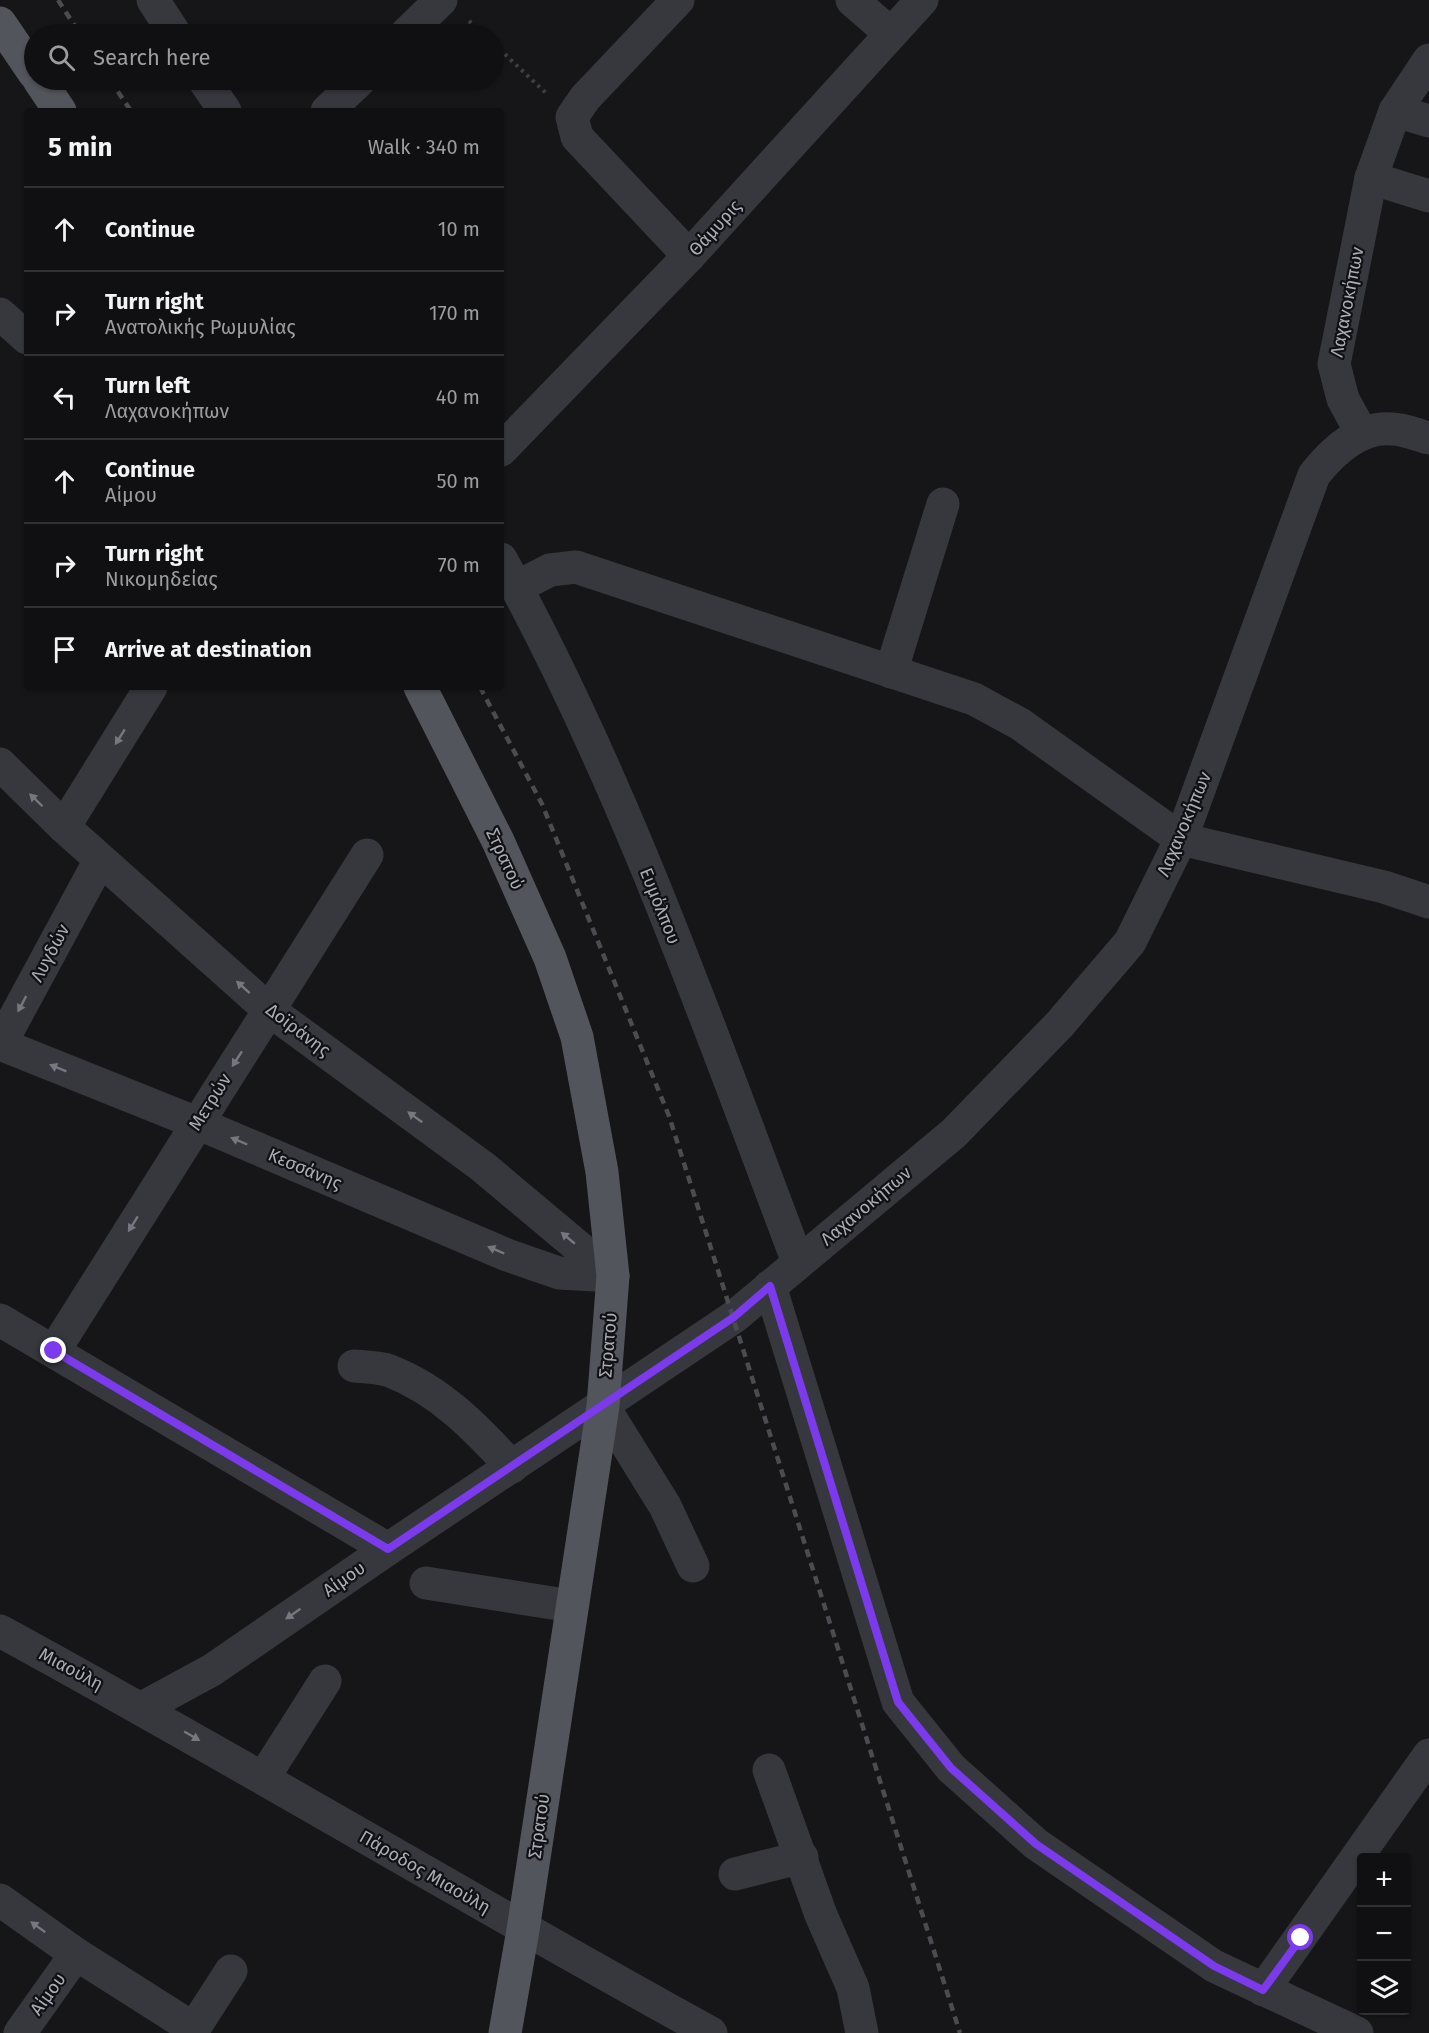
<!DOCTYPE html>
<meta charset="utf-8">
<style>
:root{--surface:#101012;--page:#1e1e20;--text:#f1f3f6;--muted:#9c9d9f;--line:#303032}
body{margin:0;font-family:"Fira Sans",sans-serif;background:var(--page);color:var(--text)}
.controls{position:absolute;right:18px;bottom:18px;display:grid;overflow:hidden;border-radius:6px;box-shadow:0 2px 4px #0004}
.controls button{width:54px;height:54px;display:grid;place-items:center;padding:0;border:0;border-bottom:2px solid var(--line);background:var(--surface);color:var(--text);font:30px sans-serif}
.stop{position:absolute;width:18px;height:18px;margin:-14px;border:4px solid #7c3aed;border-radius:50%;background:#fff}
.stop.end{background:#7c3aed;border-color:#fff;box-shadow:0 2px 6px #0008}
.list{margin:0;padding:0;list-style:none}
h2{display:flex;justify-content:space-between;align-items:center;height:78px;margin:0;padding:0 24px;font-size:26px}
h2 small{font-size:20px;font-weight:400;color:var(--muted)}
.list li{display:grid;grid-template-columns:39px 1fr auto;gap:18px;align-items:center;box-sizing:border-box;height:84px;padding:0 24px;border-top:2px solid var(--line)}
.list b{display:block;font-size:22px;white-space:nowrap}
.list p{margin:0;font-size:20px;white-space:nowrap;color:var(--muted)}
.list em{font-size:20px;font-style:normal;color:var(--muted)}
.icon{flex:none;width:33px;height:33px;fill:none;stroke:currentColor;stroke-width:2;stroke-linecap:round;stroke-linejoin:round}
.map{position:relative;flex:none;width:1429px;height:2033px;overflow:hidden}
.search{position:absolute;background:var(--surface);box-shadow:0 2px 4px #0004;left:24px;top:24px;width:480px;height:66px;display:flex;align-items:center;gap:15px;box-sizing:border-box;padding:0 21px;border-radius:33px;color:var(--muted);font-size:22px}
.panel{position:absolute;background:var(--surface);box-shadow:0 2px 4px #0004;left:24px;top:108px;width:480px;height:582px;border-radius:6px}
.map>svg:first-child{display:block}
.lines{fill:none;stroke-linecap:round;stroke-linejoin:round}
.path{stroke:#3d3f44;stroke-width:4;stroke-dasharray:3 4.5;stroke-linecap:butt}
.minor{stroke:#37383d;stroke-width:33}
.major{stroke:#53555c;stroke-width:33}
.rail{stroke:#4a4c52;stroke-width:4.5;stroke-dasharray:8 6;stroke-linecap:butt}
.oneway{fill:#757881}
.route{stroke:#7c3aed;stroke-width:8}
.labels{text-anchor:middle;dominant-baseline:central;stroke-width:4.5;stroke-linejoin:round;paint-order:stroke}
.street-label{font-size:18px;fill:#a8adb8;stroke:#111113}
</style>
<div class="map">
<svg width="1429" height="2033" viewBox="0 0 1429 2033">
<rect width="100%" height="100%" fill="#161618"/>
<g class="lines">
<g class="path">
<polyline points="469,21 483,34"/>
<polyline points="494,44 548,95"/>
</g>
<g class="minor">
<polyline points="153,0 175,34"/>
<polyline points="678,0 585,98 572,117 577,137 689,256"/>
<polyline points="852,0 890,33"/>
<polyline points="406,34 441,0"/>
<polyline points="204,80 225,111"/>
<polyline points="327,111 360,80"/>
<polyline points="1395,111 1429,121"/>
<polyline points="1371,178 1429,196"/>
<polyline points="0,314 27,338"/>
<polyline points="1362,434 1343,399 1334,364 1371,178 1395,111 1429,60"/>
<polyline points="501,450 689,256 922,0"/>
<path d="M501,559C623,780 709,1027 798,1262"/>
<polyline points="517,587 550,570 576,567 974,699 1020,724 1181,839 1384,887 1429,902"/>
<polyline points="891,672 943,504"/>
<polyline points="0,764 64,827 269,1010 483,1167 613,1276"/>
<polyline points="64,827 151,687"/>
<polyline points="0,1044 197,1123 507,1255 559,1273 613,1276"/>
<polyline points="0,1045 100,860"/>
<polyline points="770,1286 898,1702 951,1768 1036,1844 1214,1966 1357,2033"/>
<polyline points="0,1320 388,1549"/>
<polyline points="54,1351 367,855"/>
<path d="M354,1366C365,1367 379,1367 390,1371C441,1391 476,1428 512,1467"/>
<polyline points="603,1406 665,1506 693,1566"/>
<polyline points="426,1583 571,1606"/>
<path d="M0,1631C239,1761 472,1902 711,2033"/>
<path d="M142,1708L212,1670L388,1549L734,1317L954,1133L1059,1025L1130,942L1181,839L1314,475C1333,451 1359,426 1392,429C1404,429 1417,435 1429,438"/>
<polyline points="769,1770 821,1915 853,1988 862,2033"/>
<polyline points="264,1777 325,1681"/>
<polyline points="735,1874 802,1857"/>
<polyline points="0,1900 76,1954 194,2029"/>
<polyline points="1263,1990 1429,1755"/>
<polyline points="20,2033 76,1954"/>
<polyline points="191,2033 231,1971"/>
</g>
<g class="major">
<polyline points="0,23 34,73"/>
<polyline points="39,80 60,111"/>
<polyline points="420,687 498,841 550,958 577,1037 602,1172 613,1276 603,1406 523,1930 505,2033"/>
</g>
<g class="rail">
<polyline points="58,0 80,34"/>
<polyline points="110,80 131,111"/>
<polyline points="480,687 542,804 669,1116 960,2033"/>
</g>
</g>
<defs><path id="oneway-solid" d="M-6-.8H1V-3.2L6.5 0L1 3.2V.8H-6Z" transform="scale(1.5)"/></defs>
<g class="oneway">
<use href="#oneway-solid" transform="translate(120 737) rotate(122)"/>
<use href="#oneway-solid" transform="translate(36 800) rotate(-136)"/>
<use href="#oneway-solid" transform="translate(243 987) rotate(-138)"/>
<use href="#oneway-solid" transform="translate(22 1004) rotate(118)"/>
<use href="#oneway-solid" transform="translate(237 1059) rotate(123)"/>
<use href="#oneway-solid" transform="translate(58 1068) rotate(-158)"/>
<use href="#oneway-solid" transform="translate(415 1117) rotate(-144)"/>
<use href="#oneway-solid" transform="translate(239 1141) rotate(-157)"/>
<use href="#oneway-solid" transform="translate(133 1224) rotate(122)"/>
<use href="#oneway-solid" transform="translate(568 1238) rotate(-140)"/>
<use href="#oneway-solid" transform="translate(496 1250) rotate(-157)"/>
<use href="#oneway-solid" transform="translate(293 1614) rotate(145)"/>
<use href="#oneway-solid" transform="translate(192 1736) rotate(30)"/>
<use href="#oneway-solid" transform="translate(38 1927) rotate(-144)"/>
</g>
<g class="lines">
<polyline class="route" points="54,1351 388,1549 734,1317 770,1286 898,1702 951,1768 1036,1844 1214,1966 1263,1990 1301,1938"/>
</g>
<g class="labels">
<g class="street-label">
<text transform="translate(715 228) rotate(-48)">Θάμυρις</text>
<text transform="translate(1347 302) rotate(-79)">Λαχανοκήπων</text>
<text transform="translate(1184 824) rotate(-67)">Λαχανοκήπων</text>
<text transform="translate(505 859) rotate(65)">Στρατού</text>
<text transform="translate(660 906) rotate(68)">Ευμόλπου</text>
<text transform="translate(50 953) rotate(-62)">Λυγδών</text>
<text transform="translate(298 1030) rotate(37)">Δοϊράνης</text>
<text transform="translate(210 1102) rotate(-58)">Μετρών</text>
<text transform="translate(305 1169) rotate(23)">Κεσσάνης</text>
<text transform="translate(866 1206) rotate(-40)">Λαχανοκήπων</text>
<text transform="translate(608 1345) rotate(-85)">Στρατού</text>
<text transform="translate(344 1579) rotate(-35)">Αίμου</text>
<text transform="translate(71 1669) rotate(28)">Μιαούλη</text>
<text transform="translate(539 1826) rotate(-82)">Στρατού</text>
<text transform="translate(425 1872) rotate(30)">Πάροδος Μιαούλη</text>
<text transform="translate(48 1994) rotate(-54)">Αίμου</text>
</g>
</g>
</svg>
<div class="controls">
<button>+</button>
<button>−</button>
<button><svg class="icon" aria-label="layers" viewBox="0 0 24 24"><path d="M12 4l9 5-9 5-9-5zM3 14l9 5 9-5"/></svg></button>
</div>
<div class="stop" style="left:1301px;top:1938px"></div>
<div class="stop end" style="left:54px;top:1351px"></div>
<div class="search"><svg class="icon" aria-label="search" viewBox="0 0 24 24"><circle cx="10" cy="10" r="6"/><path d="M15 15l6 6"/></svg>Search here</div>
<section class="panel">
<h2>5 min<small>Walk · 340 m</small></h2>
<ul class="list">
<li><svg class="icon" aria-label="ahead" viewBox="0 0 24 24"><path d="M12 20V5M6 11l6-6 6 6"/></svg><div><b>Continue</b></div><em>10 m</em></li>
<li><svg class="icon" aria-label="right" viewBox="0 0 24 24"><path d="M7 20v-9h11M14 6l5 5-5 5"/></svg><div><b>Turn right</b><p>Ανατολικής Ρωμυλίας</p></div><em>170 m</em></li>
<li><svg class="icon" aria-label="left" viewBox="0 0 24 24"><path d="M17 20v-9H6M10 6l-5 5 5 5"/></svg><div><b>Turn left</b><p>Λαχανοκήπων</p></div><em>40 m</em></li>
<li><svg class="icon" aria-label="ahead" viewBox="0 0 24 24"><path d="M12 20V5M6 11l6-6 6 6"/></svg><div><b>Continue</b><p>Αίμου</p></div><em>50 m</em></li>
<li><svg class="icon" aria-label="right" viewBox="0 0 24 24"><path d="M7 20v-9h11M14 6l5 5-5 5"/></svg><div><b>Turn right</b><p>Νικομηδείας</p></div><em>70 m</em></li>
<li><svg class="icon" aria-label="arrive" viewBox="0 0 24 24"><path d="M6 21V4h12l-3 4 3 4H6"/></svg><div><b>Arrive at destination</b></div></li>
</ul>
</section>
</div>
